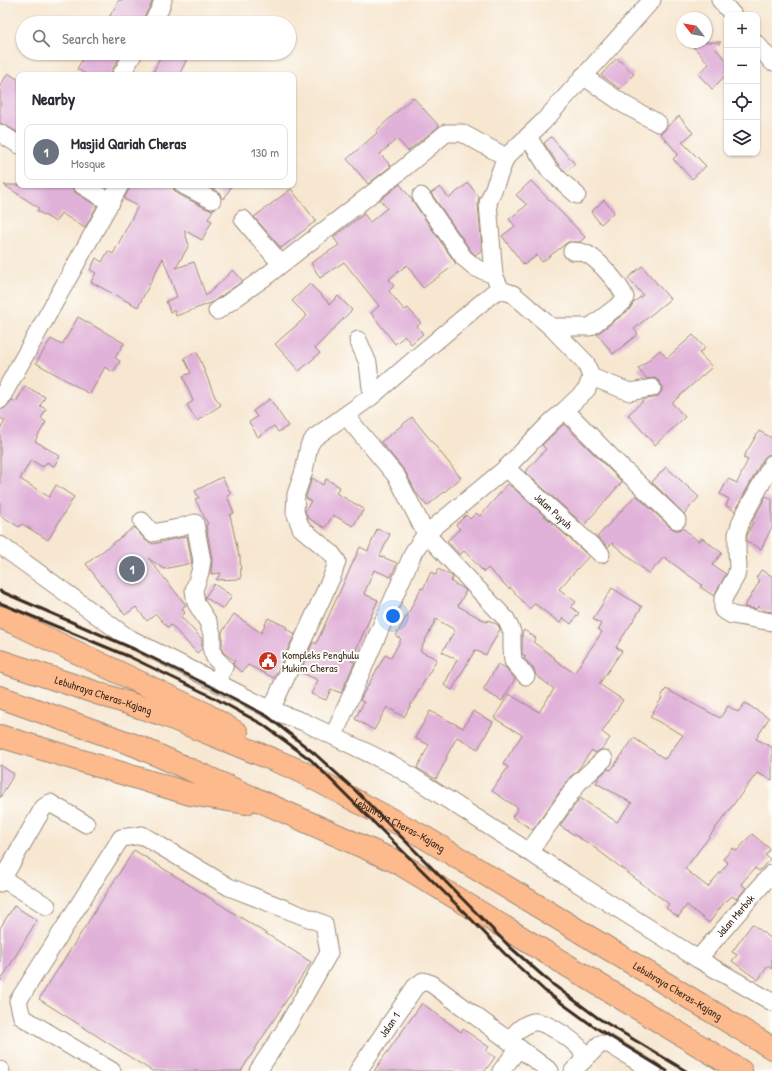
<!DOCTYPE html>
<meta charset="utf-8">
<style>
:root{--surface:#fff;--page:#f2f2f3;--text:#2b2b33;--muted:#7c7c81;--line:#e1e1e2;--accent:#111827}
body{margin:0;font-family:"Patrick Hand",sans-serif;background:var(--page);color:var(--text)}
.controls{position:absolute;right:12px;top:12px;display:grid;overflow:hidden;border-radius:8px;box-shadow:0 1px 3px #0004}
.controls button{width:36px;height:36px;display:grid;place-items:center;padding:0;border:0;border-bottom:1px solid var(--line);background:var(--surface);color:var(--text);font:20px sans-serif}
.compass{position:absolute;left:676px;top:12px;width:36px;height:36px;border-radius:50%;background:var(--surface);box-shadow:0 1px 3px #0004;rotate:301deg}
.you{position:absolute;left:393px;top:616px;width:14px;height:14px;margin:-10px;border:3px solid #fff;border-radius:50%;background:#1a73e8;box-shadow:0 0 0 6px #1a73e833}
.badge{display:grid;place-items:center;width:26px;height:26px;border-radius:50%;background:var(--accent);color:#fff;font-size:13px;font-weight:700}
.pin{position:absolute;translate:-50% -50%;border:2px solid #fff;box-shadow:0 1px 4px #0006}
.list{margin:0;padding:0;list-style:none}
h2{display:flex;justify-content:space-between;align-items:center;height:52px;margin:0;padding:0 16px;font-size:17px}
h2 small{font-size:13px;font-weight:400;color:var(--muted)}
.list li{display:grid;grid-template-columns:26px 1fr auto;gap:12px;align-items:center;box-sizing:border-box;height:56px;margin:0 8px 8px;padding:0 8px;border:1px solid var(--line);border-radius:8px}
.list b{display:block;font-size:15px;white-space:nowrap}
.list p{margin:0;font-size:13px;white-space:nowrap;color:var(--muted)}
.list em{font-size:13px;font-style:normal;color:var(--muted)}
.icon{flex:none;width:22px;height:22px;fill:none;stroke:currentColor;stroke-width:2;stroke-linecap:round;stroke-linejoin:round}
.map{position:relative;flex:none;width:772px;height:1071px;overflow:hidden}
.search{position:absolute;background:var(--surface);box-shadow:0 1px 3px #0004;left:16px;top:16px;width:280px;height:44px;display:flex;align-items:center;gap:10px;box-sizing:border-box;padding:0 14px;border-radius:22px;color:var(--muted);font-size:15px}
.panel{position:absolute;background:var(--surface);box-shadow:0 1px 3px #0004;left:16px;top:72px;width:280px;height:116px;border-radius:8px}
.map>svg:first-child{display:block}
.building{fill:#e1b2d9}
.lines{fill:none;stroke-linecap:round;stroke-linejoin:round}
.minor-casing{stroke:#998878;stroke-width:19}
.highway-casing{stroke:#998878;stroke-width:24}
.minor{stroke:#fff;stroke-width:17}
.highway{stroke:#fcba8d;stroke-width:22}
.rail{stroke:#3b2a1e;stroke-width:3}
.labels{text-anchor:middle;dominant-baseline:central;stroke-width:4;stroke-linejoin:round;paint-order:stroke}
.street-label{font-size:11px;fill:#3b2a1e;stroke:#fdfcf7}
.poi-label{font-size:11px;fill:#3b2a1e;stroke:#fdfcf7;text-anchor:start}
</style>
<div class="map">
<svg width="772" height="1071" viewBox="0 0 772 1071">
<rect width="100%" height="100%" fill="#fdfcf7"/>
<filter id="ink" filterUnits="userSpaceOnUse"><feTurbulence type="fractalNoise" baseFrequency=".025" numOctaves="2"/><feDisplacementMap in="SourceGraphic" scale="8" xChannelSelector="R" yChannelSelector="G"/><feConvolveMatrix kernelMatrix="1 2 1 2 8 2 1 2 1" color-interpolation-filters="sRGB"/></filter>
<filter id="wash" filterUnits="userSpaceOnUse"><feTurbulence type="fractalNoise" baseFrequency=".012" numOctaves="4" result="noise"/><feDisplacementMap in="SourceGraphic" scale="16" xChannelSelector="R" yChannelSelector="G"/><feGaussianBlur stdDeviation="0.9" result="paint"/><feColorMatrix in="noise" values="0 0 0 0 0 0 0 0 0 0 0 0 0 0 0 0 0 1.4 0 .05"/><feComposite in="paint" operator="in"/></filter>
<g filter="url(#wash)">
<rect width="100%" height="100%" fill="#f7e7d1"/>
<g id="blocks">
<g class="building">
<polygon points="119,0 152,0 151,5 143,18 142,23 106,23"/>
<polygon points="689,42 721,42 715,48 727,61 727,74 712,89 698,74 709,64"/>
<polygon points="86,53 122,53 112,70 111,75 88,75 77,69"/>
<polygon points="162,53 190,53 179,75 152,75"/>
<polygon points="617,58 634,74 620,89 601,75"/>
<polygon points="8,73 19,80 19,133 5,125 0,123 0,86"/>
<polygon points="413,97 439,126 408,151 397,139 380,154 391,166 368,184 347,159 377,133 376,131"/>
<polygon points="679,116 693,133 682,142 706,166 692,179 673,159 678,154 660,133 664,131 667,127"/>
<polygon points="551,137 575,164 566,172 558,164 544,143"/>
<polygon points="531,181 585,237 580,242 568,242 542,262 537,255 524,265 502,236 515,226 509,219 527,205 516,195"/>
<polygon points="468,183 479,197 478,204 482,250 475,255 471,251 431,193 440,187 449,198"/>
<polygon points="400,184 412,200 456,264 423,288 407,265 389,279 394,286 389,291 404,310 408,308 421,323 417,326 423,334 411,344 405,336 395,344 371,313 379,306 344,262 320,278 311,263 339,245 333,237 364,214 370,222 387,208 380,200"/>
<polygon points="4,185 72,185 73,190 76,193 97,206 85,228 61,213 56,222 37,211 39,208"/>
<polygon points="131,185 173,185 174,190 178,194 207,209 213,210 208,219 212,221 202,240 184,230 189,245 176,268 194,262 206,296 233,270 243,281 211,303 176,316 174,310 170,312 166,301 177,297 163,258 138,307 91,282 96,273 90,270 96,258 102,262 108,251 113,254 138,206 124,199"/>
<polygon points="205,185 232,185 224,199 221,197 220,194 217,191"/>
<polygon points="291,189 316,221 281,248 254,217"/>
<polygon points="604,200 614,212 601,224 591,212"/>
<polygon points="642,266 670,299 634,329 638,334 613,354 597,334 629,310 634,302 643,295 628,278"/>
<polygon points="310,284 330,304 338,296 352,310 315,348 320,353 299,371 275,344 307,316 292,301"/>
<polygon points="78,317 124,343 115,358 120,361 113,372 105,367 90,394 36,363 51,339 62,345"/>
<polygon points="693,335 705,348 699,353 712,367 672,403 685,417 655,445 628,415 645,399 654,398 658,396 662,391 662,386 659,381 655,378 647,379 638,369 660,350 667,358"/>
<polygon points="197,352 215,397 221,405 197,421 187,405 193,401 183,376 191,373 184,358"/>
<polygon points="25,386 45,397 40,406 46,409 41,419 46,422 35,441 60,456 54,466 47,462 43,467 31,460 20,479 49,497 56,485 74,497 48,540 22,524 19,527 0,515 0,429 5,421 0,418 0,411 1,410 5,408 12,400 16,402"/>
<polygon points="270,399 288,426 278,432 274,426 258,437 249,422 257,417 253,411"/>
<polygon points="412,417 461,478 427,506 417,494 405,471 381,442"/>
<polygon points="564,424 622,482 584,525 525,472 546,449 542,445"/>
<polygon points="759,431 772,438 772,454 767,455 763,459 735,511 726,506 729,499 720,494 728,479 737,483 748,460 743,458"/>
<polygon points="666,467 699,497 684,514 652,482"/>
<polygon points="222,477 231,494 227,496 234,513 230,515 239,556 240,556 241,579 216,580 221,573 211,574 212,559 206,525 208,524 195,499 199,498 195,491"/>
<polygon points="312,478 323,485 326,479 340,487 336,493 364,509 353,526 333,515 325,528 308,518 305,511 311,501 306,498 306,496"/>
<polygon points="508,484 511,487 511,486 589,556 559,589 576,602 571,607 579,613 571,624 563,618 560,623 535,604 529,609 510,587 509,589 488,568 484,572 464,551 460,555 447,541 460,529 456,525 466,515 470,519 476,513 480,516"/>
<polygon points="636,495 670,527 675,530 679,530 683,528 699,542 702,538 722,553 712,565 726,574 714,596 700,587 702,585 664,557 649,574 612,543 608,547 597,537"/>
<polygon points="766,496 772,499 772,527 761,549 747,542 747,536 753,522 752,522"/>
<polygon points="134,527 145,540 153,544 187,536 192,563 164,569 148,558 186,605 182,608 185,613 181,617 202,639 202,649 197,653 171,625 168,628 156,614 147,621 136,607 125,615 86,564"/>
<polygon points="377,529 390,534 380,556 397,563 391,577 374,570 364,594 378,600 351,661 355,662 341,693 331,689 326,700 311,694 318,680 300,672 313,642 316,644 360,547 368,551"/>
<polygon points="438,569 452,576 453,577 451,582 463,588 466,591 458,606 487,622 488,620 498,625 500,629 486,655 475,650 452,690 444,685 457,660 442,652 455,630 436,619 420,651 437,659 404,717 387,707 374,730 355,719 364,702 360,700 385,655 391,658 401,639 396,636 406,617 406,618 421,588 423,589 431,572 436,575"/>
<polygon points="761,570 772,576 772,612 765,611 758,606 756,609 744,607 760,581 756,578"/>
<polygon points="214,584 232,596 223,609 205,597"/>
<polygon points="612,588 642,607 616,647 622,651 599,684 623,700 602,732 610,738 602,749 595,753 592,750 576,772 570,777 533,830 512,817 518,808 492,791 508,767 503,764 522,735 494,718 509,694 539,712 554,689 536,675 534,669 524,658 526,656 522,654 522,633 524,630 536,638 533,642 555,658 554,659 574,673 602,632 598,629 601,624 593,619"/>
<polygon points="234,614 261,633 268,618 287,627 286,629 295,634 274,678 248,665 242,672 234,666 233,664 235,661 223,652 222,649 222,632"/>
<polygon points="498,664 506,668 515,679 502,701 483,690"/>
<polygon points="666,689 720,718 728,706 738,712 745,703 769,718 756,739 772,747 772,780 757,773 685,869 708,887 728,863 723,859 733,848 737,851 752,834 770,849 765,855 770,859 759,871 755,868 741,884 746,888 736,899 732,896 727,901 726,900 709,923 687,905 678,917 666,908 669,904 591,845 560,826 580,798 617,822 632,803 596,783 600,776 608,769 611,770 634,738 665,759 683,735 650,717 662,698 661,697"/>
<polygon points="430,711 463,728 473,711 493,722 478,749 457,737 446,757 447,758 436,779 417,768 429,745 415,738"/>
<polygon points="0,765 14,774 0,798"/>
<polygon points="134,850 311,962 241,1071 152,1071 39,999"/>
<polygon points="14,906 37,920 0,982 0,928"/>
<polygon points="752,924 772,939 772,969 768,966 758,980 732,961 737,955 732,952"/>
<polygon points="422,1003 461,1032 463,1029 489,1047 486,1051 495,1057 485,1071 374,1071"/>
</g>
</g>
</g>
<g filter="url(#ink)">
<use href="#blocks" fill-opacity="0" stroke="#998878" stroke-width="1"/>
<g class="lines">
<g class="minor-casing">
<g id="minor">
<polyline points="720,0 733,15"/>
<polyline points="152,23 160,9 163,0"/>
<polyline points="757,44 772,62"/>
<polyline points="121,75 134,53"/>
<polyline points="583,76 625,105 658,123"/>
<polyline points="0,133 19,145"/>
<polyline points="528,137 550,171 577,195"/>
<polyline points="82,185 111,203"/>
<polyline points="183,185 212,200"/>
<polyline points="421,196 464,258 476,268 494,275"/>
<polyline points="243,219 281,264"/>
<polyline points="501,290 494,275 488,203 506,157 543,122 652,0"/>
<polyline points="217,311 265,277 398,173 446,133 462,133 506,157"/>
<path d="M551,327H590L623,302L625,297C620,285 596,256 584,253C580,251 576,252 572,251"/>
<polyline points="358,340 368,363 372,396"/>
<polyline points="591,377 630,392 652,388"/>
<polyline points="0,400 120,185"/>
<polyline points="565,410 619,465 677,520"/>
<polyline points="346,416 397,477 426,534 506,619 512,632 512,648 513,661 526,676"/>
<polyline points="772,464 742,519 737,534 737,552 738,567 736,576 723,599 723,610 732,615 772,622"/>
<path id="s1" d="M506,468L601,554"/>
<polyline points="142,521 152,533 178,528 195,523 202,561 200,572 194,590 196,603 208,622 212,634 212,651 215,658 224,667 216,682"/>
<polyline points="0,545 127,637 271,710 304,722 397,767 579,884 698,959 772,1002"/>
<polyline points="271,710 333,574 337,561 331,553 301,528 295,512 296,494 304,471 309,446 314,438 372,396 423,352 493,293 501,290 513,294 551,327 586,363 591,377 587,389 565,410 552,421 506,468 426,534 414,551 334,735"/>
<polyline points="529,852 578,783 604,759"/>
<polyline points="3,879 47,906"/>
<polyline points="0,883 43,808 50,803 86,824"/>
<path id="s2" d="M698,959L772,873"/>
<path d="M509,1041C516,1032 522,1025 533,1022C544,1020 578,1042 582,1052C583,1055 583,1059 583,1061"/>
<polyline points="0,1070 1,1071"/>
<polyline points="112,1071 22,1017 18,1001 121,838 142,835 229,887 324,924 329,953 283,1033 258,1071"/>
<path id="s3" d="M358,1071L415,987L423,981L432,984L550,1071"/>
<polyline points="501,1071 519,1048"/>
<polyline points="573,1071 600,1044 609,1044 653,1071"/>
</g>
</g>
<g class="highway-casing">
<g id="highway">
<polyline points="0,617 15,623 204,713 237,733"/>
<path id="s4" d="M0,661L164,715L296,769L424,837L772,1048"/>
<polyline points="0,697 137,746 397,862 741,1071"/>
<polyline points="0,736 190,794 246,803"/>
</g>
</g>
<use href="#minor" class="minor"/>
<use href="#highway" class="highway"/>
<g class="rail">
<polyline points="0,591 134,649 212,687 267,716 315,754 356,791 510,947 551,983 598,1018 686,1071"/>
<polyline points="0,603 130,657 209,695 262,724 311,760 470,918 505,954 545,991 593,1026 667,1071"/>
</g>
</g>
</g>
<defs>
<g id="civic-disc" transform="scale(1)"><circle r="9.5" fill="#c8321e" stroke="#fdfcf7"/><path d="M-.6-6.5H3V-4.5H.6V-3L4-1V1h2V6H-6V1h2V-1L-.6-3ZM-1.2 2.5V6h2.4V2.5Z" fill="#fff"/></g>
</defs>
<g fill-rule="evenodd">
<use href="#civic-disc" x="268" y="661"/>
</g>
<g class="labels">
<g class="street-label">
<text stroke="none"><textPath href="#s1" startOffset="64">Jalan Puyuh</textPath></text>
<text stroke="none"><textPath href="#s4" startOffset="109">Lebuhraya Cheras–Kajang</textPath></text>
<text stroke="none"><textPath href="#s4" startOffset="433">Lebuhraya Cheras–Kajang</textPath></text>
<text stroke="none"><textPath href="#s2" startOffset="57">Jalan Merbok</textPath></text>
<text stroke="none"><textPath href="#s4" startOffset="757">Lebuhraya Cheras–Kajang</textPath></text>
<text stroke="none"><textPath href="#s3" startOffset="56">Jalan 1</textPath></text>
</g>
<g class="poi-label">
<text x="282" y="655">Kompleks Penghulu<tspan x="282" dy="13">Mukim Cheras</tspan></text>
</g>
</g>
</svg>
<div class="controls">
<button>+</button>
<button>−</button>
<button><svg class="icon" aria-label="locate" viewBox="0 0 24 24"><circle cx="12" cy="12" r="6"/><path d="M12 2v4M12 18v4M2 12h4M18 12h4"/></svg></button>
<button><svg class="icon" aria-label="layers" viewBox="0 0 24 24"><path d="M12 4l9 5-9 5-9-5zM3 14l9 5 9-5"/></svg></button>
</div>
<svg class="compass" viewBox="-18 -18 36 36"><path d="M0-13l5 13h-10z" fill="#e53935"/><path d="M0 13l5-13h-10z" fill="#7c7c81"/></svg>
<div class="you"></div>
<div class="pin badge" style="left:132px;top:569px;background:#6b7280">1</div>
<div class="search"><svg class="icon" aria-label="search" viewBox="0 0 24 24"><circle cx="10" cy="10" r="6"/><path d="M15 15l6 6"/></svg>Search here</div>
<section class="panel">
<h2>Nearby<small></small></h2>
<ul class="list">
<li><span class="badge" style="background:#6b7280">1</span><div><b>Masjid Qariah Cheras</b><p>Mosque</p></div><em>130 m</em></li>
</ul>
</section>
</div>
